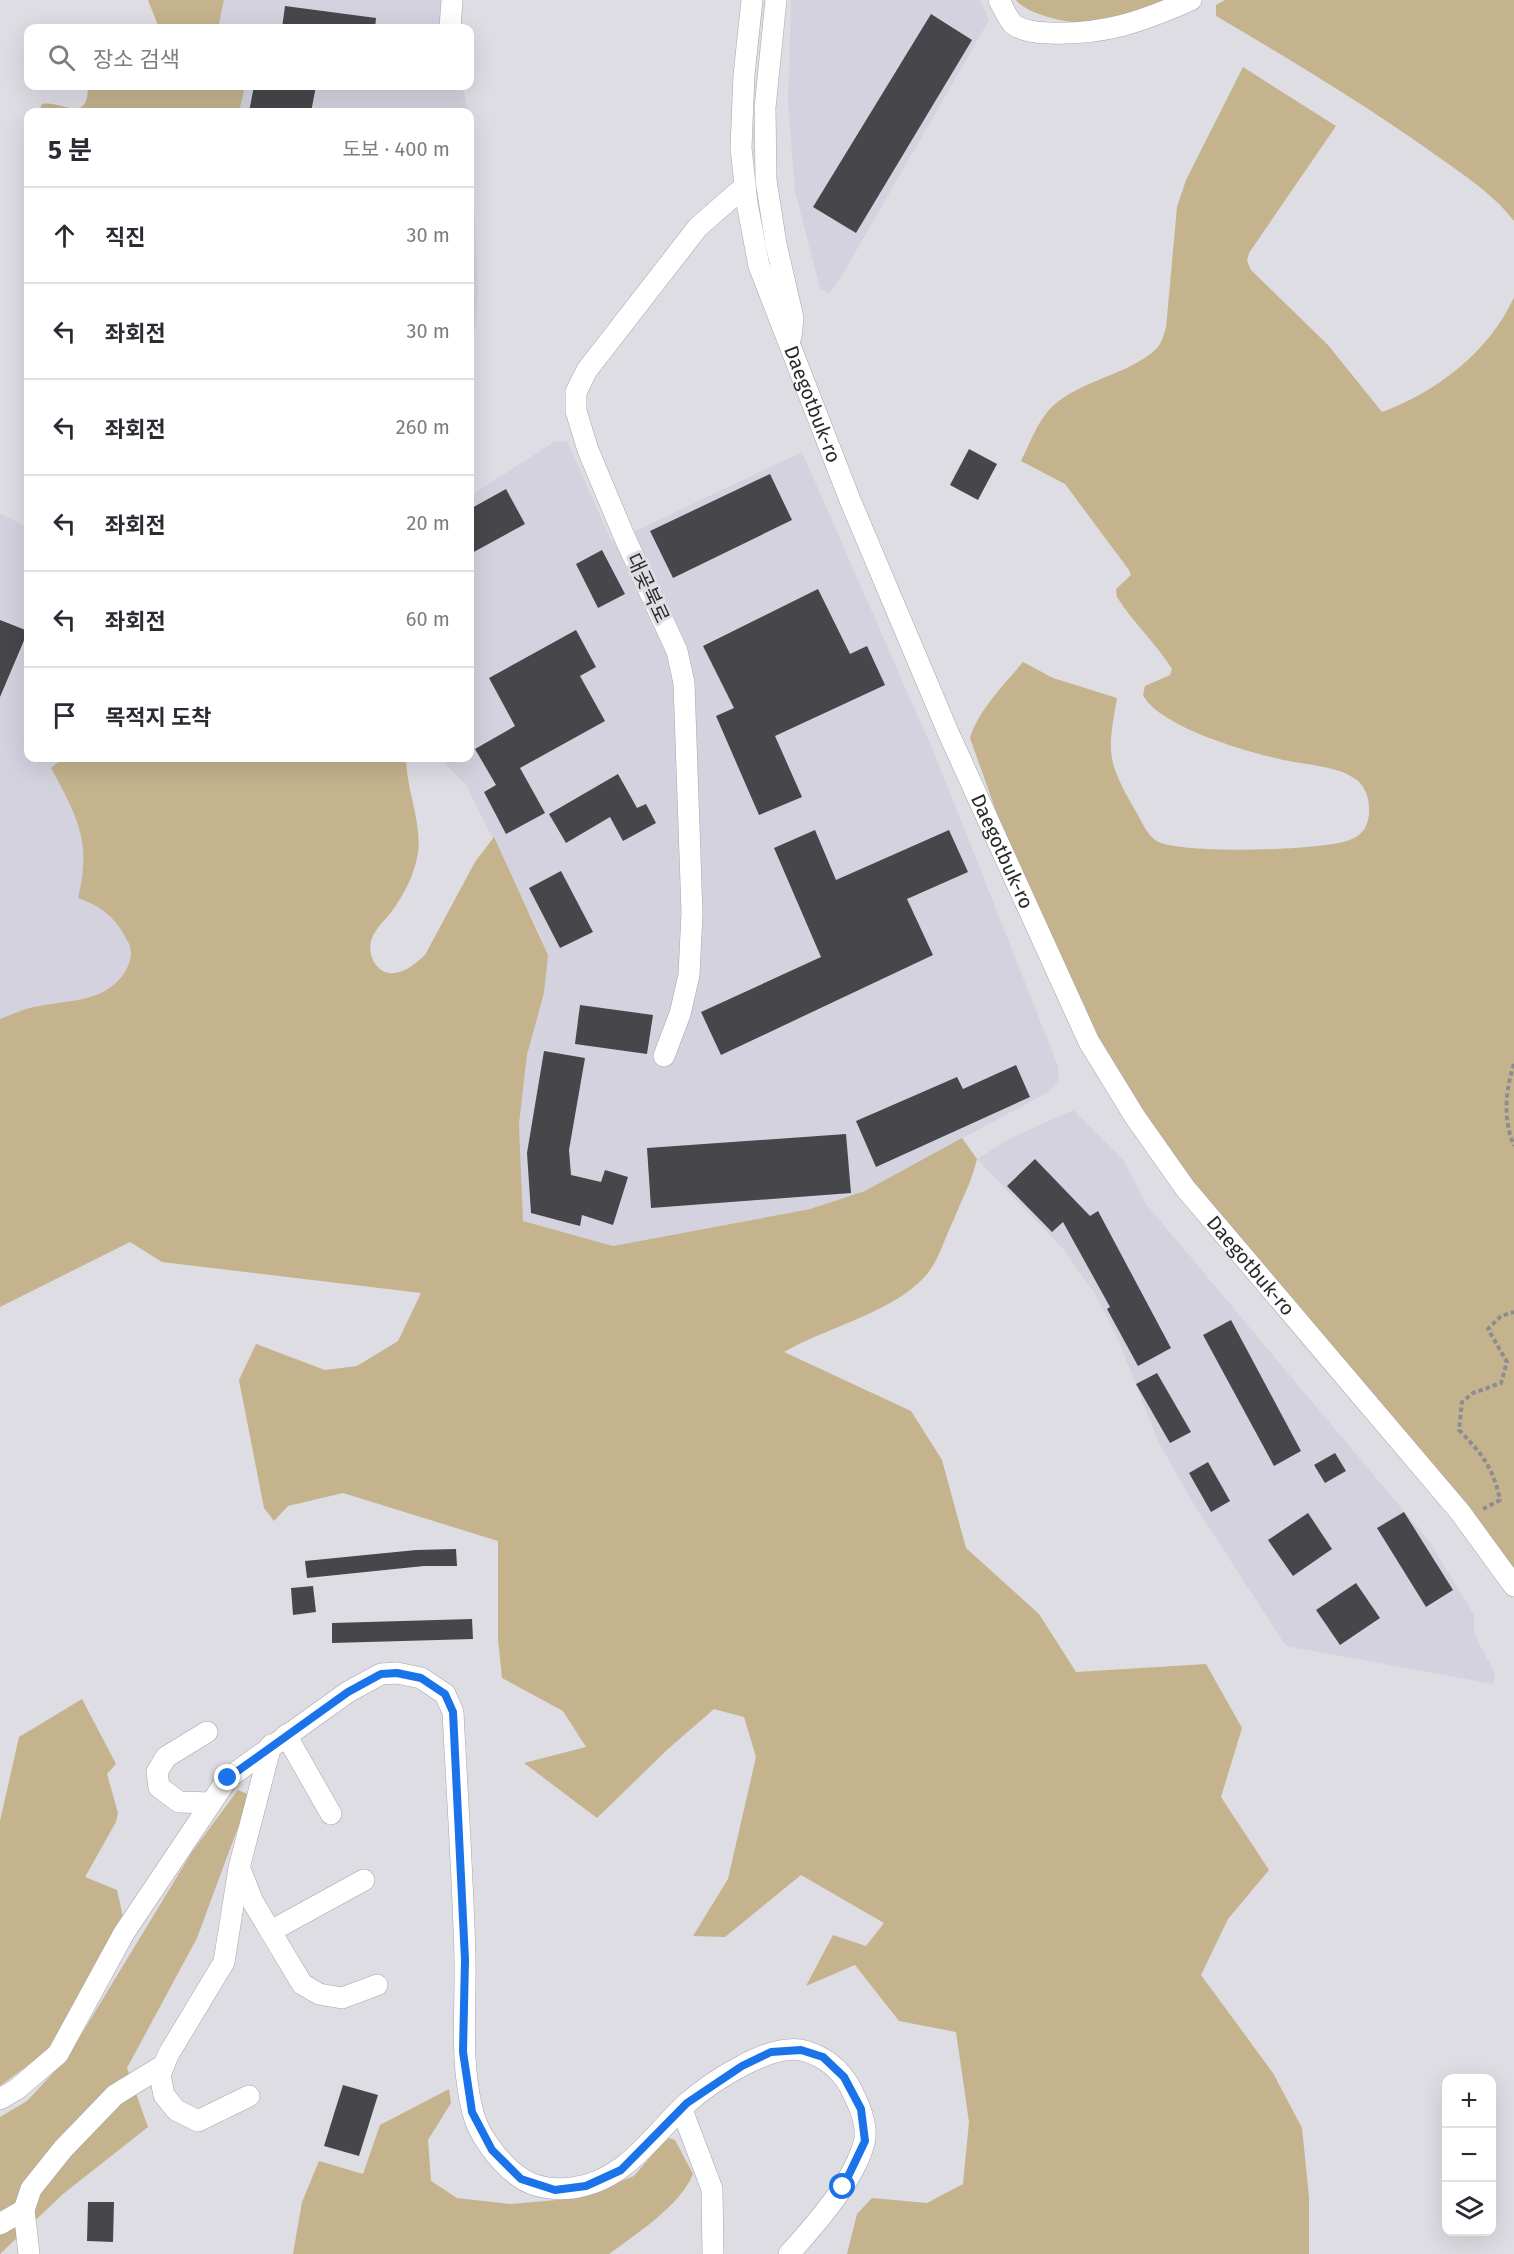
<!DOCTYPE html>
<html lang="ko">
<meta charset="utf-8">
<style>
:root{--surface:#fff;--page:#f7f7f7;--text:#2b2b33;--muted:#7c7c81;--line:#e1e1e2}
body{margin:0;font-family:"Fira Sans","Noto Sans KR",sans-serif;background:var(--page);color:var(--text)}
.controls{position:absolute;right:18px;bottom:18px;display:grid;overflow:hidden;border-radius:12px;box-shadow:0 6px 24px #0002}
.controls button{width:54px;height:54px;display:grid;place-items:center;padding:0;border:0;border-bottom:2px solid var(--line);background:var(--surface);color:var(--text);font:30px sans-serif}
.stop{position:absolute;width:18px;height:18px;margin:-14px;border:4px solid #1a73e8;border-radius:50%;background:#fff}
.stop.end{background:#1a73e8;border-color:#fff;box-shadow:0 2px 6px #0008}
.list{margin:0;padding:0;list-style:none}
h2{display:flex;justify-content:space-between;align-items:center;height:78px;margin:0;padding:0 24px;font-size:26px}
h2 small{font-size:20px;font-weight:400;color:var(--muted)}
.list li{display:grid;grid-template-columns:39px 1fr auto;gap:18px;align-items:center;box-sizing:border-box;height:96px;padding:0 24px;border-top:2px solid var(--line)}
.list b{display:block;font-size:22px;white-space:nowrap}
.list em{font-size:20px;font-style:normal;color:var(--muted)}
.icon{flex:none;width:33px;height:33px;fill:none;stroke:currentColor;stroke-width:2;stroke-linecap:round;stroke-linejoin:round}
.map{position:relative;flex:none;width:1514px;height:2254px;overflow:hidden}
.search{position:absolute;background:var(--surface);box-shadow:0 6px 24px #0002;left:24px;top:24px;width:450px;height:66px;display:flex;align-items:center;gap:15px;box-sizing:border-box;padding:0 21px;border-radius:12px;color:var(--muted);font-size:22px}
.panel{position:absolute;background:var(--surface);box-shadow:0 6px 24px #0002;left:24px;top:108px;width:450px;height:654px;border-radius:12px}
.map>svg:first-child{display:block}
.built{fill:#d4d2df}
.green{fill:#c4b38d}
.building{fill:#47464b}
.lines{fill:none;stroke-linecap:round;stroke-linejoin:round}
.minor-casing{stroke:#a6a5ab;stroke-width:22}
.path{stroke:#8d8c90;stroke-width:4;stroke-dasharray:4.5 3;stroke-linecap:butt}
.minor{stroke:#fff;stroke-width:21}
.route{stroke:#1a73e8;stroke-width:8}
.labels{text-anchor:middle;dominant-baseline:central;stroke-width:6;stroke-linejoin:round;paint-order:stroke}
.street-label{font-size:20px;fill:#2b2b2d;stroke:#dedde3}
</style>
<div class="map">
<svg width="1514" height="2254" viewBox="0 0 1514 2254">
<rect width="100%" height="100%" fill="#dedde3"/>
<g class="built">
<polygon points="224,0 442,0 440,28 218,28"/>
<polygon points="791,0 980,0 989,20 844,272 829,293 820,288 795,191 788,103"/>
<polygon points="245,86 463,86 468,112 239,112"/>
<polygon points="470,123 478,287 476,324 470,347"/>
<polygon points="567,441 612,542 802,452 937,760 1058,1066 1059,1079 1050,1091 865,1191 810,1209 613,1246 523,1221 519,1124 527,1055 544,993 541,936 466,785 440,758 470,758 470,496 554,442"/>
<polygon points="0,513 28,528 28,758 63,758 51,768 77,817 84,845 84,875 78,898 100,906 119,924 131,949 129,966 117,984 94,997 26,1009 0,1019"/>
<polygon points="1073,1110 1124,1161 1146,1204 1429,1541 1474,1615 1474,1630 1479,1644 1495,1673 1493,1684 1286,1646 1195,1506 1159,1443 1117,1337 1095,1294 1064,1250 977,1159 1009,1139"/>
</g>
<g class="green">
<polygon points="148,0 224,0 218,28 159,28"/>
<path d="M1016,0H1168C1148,7 1126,20 1106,24C1086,27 1028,17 1016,0Z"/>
<path d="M1225,0H1514V221C1492,192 1459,172 1430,151C1361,102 1289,59 1216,16V5Z"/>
<path d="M1243,67L1336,126L1249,253L1247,261L1251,270L1328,345L1382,412C1437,392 1490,351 1514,297V1576L1249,1266L1116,1087L1011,853L970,738C979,709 1004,685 1023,662L1053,678L1117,698C1107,754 1107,761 1135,810C1141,820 1146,833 1155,840C1173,855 1330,851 1352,839C1363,834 1368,826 1369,814C1370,803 1367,789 1358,781C1342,767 1309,765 1289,761C1253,754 1160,728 1143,695L1145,686L1170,675L1172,669C1156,643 1133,623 1117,597L1116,589L1131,575L1129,570L1065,484L1021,461C1030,443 1039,418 1054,405C1083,380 1125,375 1153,352C1161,346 1163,337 1166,328L1177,207L1186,180Z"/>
<path d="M88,86H245L239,112H39L42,104C62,100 88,126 88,86Z"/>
<path d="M63,758H406C406,789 422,821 418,853C415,873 404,895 392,911C385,920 374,930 371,941C367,956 378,975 394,973C406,972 416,963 425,955L475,862L494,837L548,955L544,993L527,1055L519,1124L523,1221L613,1246L810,1209L865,1191L962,1138L977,1159C972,1181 962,1199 954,1219C945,1237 940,1257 928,1273C896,1312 827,1327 784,1352L911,1411L942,1460L966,1548L1039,1614L1076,1672L1206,1664L1242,1728L1221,1797L1269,1870L1228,1919L1201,1975L1273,2073L1302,2128L1309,2197V2254H847L857,2214L872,2198L927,2203L963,2184L969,2122L956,2032L899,2021L855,1965L806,1986L833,1935L866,1946L884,1923L801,1875L725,1937L693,1936L728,1879L756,1757L744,1717L714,1709L668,1749L597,1818L524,1763L586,1747L563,1711L502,1678L498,1639V1541L343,1493L288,1506L274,1521L264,1508L239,1380L256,1344L325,1370L357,1366L398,1341L421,1293L162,1262L130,1242L0,1307V1019C8,1016 17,1012 26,1009C61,999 103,1006 125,972C131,962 133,951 128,942C116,918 103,907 78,898C92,840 77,817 51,768Z"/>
<polygon points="82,1699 116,1764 107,1774 118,1813 116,1822 85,1877 117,1890 123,1917 47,2051 0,2086 0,1821 19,1737"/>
<polygon points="238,1790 250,1795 197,1938 127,2068 148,2127 63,2194 0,2254 0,2117 27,2101 67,2058 192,1852"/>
<path d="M449,2089L451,2103L428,2140L431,2181L457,2198L511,2204L579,2198L634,2176L658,2148L669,2138L675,2140L693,2174C680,2206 636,2234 609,2254H293L302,2202L319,2161L363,2174L380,2125Z"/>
</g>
<g class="building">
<polygon points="285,6 376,18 375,28 282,28"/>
<polygon points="931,14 972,40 856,233 813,207"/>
<polygon points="254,86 316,86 311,112 249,112"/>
<polygon points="969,449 997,464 978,500 950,485"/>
<polygon points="770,474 792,520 673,578 650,531"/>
<polygon points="506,489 525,524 470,554 470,509"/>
<polygon points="602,550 625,594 598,608 576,564"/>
<polygon points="818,589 850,654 867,646 885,685 775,736 802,797 759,815 716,716 734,708 703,646"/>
<polygon points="0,620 28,631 0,697"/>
<polygon points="576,630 596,667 580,676 605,721 520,768 545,813 506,834 484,792 496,785 475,749 515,726 489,678"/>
<polygon points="618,774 637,808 646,804 656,823 623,841 610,817 566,843 549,814"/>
<polygon points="815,830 836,880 949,830 968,872 907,899 933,955 721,1055 701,1012 821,957 774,848"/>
<polygon points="561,871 593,932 560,948 529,888"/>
<polygon points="580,1005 653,1015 647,1054 575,1044"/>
<polygon points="544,1051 585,1058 569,1150 571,1175 601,1182 605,1170 628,1177 613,1225 582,1215 580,1226 531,1213 527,1153"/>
<polygon points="1016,1065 1030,1097 876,1167 856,1121 957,1077 963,1089"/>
<polygon points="846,1134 851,1193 651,1208 647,1148"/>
<polygon points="1035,1159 1090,1216 1098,1211 1171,1348 1138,1366 1107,1309 1110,1307 1063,1222 1052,1232 1007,1186"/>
<polygon points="1231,1320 1301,1451 1274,1466 1203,1335"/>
<polygon points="1157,1373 1191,1432 1170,1443 1136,1384"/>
<polygon points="1335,1453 1346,1471 1325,1483 1314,1465"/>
<polygon points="1208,1462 1230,1501 1211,1512 1189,1473"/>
<polygon points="1404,1512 1453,1590 1426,1607 1377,1528"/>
<polygon points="1308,1513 1332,1549 1293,1576 1268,1540"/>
<polygon points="456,1549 457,1566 424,1566 307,1578 305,1561 416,1550"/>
<polygon points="1356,1583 1380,1618 1340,1645 1316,1610"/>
<polygon points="313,1586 316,1612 293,1615 291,1588"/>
<polygon points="472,1619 473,1639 332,1643 332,1623"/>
<polygon points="343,2085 378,2095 359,2156 324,2146"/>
<polygon points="88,2202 114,2202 113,2242 87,2241"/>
</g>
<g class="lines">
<g class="minor-casing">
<g id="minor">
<path id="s1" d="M752,0L744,75L741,148L747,203L759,266L850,500L948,732L1089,1042L1135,1117L1185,1188L1460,1512L1514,1586"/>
<polyline points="776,0 765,108 766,180 776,244 793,318 791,337"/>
<path d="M999,0C1003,7 1007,18 1013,24C1021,31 1039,33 1049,33C1104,35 1141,22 1191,0"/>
<polyline points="450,28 452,0"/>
<polyline points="664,1056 680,1014 689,975 692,913 684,683 677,651 624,536 588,450 576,411 576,392 587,370 698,227 745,186"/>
<polyline points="207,1732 166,1757 157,1772 159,1787 179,1802 211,1803"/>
<polyline points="286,1735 331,1814"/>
<polyline points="240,1869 253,1902 302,1984 319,1994 342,1998 377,1985"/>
<polyline points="271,1931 364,1880"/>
<polyline points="249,2096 198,2121 176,2110 164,2095 160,2075 168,2055 224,1962 239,1868 271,1745"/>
<path d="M0,2099L17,2089L58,2054L124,1933L228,1778L348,1692L381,1674L397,1673L421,1678L445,1694L453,1712C457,1794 463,1877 465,1959C466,2010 460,2059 472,2109C477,2134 500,2164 521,2178C535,2188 556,2190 572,2188C625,2181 650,2138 686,2104C711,2082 772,2041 805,2051C825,2057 840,2069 850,2087C858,2103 869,2125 864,2143C854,2181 815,2225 789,2254"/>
<polyline points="682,2110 712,2189 713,2254"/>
<polyline points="24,2210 29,2254"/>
<polyline points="0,2224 24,2210 31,2189 63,2149 115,2095 164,2065"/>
</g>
</g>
<g class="path">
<path d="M1514,1064C1505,1091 1503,1120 1514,1146"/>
<path d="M1483,1509L1500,1500C1493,1467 1482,1454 1459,1430L1462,1402L1473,1393L1501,1383L1507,1362L1488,1329L1501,1316L1514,1312"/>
</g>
<use href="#minor" class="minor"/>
</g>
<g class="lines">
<polyline class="route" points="228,1778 348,1692 381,1674 397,1673 421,1678 445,1694 453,1712 465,1960 463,2052 472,2112 492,2150 521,2179 555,2190 586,2186 621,2170 687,2103 742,2066 771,2052 801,2050 823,2057 844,2077 861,2109 865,2141 843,2187"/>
</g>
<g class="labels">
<g class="street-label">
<text stroke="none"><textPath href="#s1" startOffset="416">Daegotbuk-ro</textPath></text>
<text transform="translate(648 588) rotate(65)">대곶북로</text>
<text stroke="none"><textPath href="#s1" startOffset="902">Daegotbuk-ro</textPath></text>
<text stroke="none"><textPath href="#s1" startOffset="1388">Daegotbuk-ro</textPath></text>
</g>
</g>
</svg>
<div class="controls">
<button>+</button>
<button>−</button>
<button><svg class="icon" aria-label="layers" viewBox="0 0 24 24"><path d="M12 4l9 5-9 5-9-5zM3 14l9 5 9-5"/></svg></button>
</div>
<div class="stop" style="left:843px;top:2187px"></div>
<div class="stop end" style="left:228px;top:1778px"></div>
<div class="search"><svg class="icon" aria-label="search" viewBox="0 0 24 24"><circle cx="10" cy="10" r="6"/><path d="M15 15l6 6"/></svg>장소 검색</div>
<section class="panel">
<h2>5 분<small>도보 · 400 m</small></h2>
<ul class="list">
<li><svg class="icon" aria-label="ahead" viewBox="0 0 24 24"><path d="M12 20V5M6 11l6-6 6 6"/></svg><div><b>직진</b></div><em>30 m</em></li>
<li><svg class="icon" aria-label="left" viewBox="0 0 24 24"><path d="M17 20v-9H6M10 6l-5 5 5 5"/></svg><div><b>좌회전</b></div><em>30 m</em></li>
<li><svg class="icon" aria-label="left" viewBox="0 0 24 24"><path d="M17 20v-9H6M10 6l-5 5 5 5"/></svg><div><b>좌회전</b></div><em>260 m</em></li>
<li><svg class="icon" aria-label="left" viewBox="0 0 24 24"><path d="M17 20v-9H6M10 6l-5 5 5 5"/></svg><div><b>좌회전</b></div><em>20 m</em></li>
<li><svg class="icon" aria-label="left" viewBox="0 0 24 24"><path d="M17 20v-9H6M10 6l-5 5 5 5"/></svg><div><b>좌회전</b></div><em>60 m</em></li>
<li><svg class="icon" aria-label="arrive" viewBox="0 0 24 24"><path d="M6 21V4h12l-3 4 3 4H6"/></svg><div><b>목적지 도착</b></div></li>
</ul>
</section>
</div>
